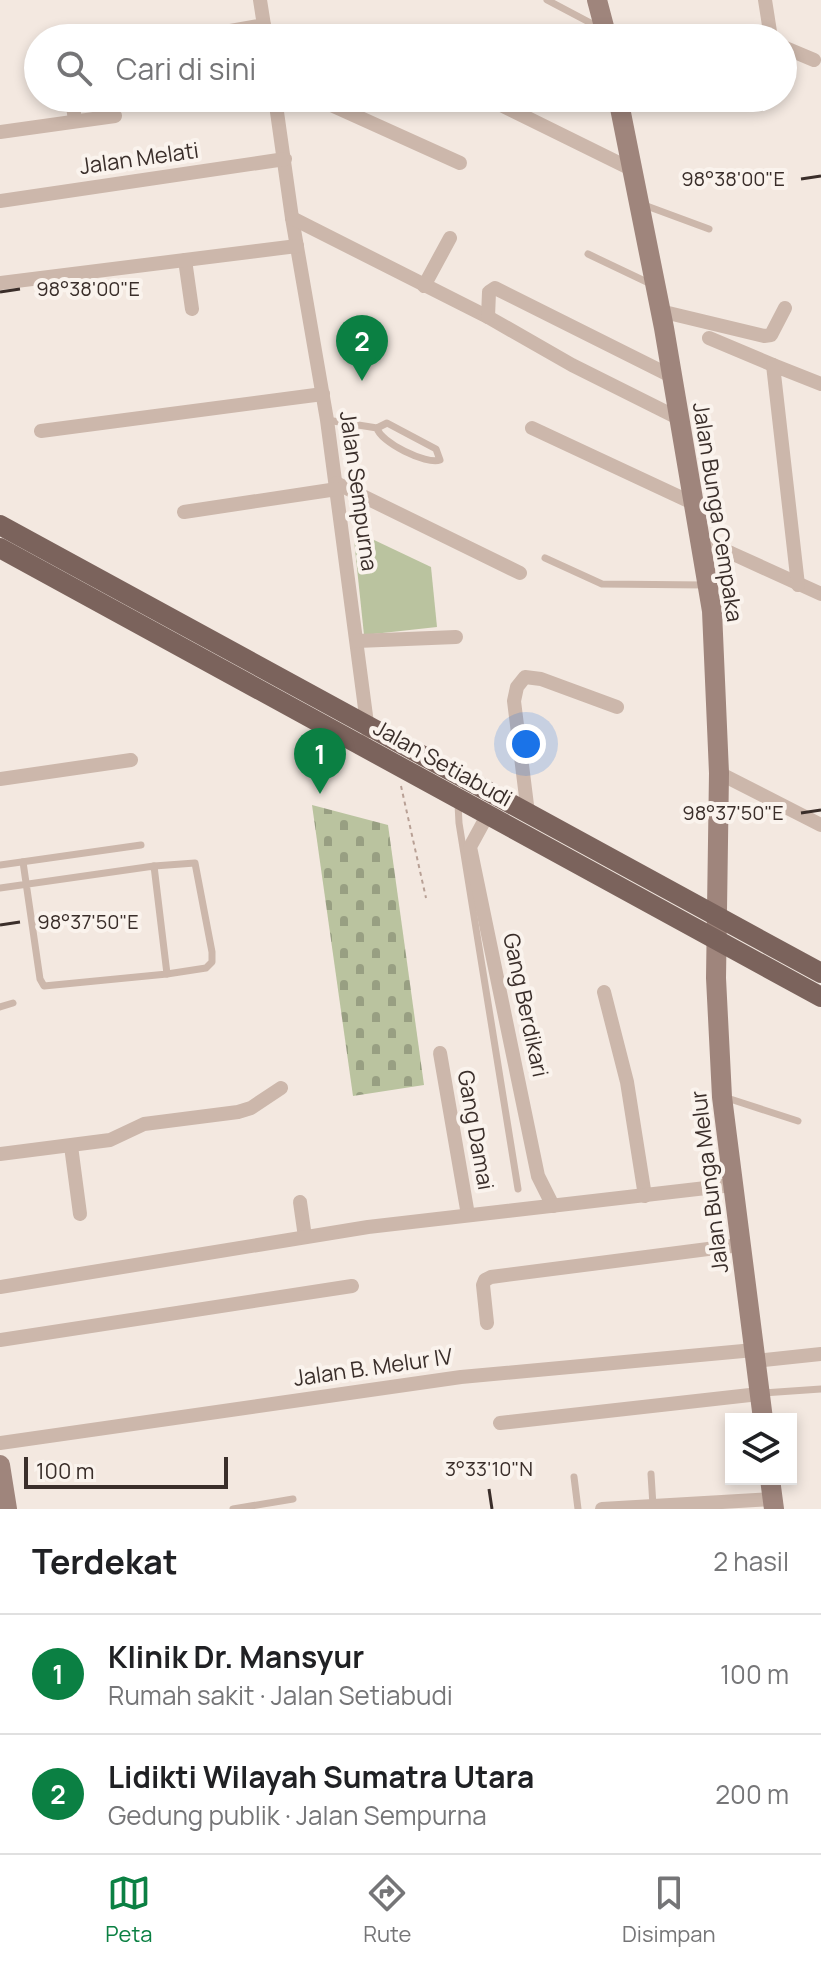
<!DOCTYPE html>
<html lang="id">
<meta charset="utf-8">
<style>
:root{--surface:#fff;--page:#f6f6f6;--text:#202124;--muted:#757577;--line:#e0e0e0;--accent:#0b8043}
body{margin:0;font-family:Manrope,sans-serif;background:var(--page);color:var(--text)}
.controls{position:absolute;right:24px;bottom:24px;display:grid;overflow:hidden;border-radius:0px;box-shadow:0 4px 12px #0003}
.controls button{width:72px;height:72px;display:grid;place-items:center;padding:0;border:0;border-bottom:2px solid var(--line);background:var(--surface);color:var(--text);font:40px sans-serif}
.scale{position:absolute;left:24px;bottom:20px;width:204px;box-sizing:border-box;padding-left:8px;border:4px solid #3a2e2a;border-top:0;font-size:22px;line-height:28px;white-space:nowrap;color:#3a2e2a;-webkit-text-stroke:6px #faf3ed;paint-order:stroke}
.you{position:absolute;left:526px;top:744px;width:28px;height:28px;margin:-20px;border:6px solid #fff;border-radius:50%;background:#1a73e8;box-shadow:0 0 0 12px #1a73e833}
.badge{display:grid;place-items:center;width:52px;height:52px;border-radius:50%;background:var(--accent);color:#fff;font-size:26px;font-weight:700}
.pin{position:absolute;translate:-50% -66px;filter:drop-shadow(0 2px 4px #0008)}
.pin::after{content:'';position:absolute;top:42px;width:28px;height:24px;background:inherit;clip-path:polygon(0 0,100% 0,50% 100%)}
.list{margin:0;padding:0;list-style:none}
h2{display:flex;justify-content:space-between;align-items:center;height:104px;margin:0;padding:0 32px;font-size:34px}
h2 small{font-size:26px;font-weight:400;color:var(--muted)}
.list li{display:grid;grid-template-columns:52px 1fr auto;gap:24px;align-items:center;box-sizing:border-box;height:120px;padding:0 32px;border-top:2px solid var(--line)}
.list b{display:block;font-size:30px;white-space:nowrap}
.list p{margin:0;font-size:26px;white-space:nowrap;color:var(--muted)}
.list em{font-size:26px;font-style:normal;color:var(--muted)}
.icon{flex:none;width:44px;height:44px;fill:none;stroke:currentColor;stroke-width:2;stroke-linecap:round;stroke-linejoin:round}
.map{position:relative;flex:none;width:821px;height:1509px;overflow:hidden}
.search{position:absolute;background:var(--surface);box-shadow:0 4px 12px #0003;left:24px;right:24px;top:24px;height:88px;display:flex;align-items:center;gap:20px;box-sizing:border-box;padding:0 28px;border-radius:44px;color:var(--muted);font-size:30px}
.sheet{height:344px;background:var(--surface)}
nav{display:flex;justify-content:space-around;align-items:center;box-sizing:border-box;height:112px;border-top:2px solid var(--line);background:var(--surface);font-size:22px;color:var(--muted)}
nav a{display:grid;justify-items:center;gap:4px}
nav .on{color:var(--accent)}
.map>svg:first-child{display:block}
.green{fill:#bac39f}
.cemetery{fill:url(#cemetery-stones)}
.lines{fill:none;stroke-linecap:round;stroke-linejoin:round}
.path{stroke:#b8a095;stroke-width:2;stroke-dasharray:4 4;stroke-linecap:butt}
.lane{stroke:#ccb7ab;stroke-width:7}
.street{stroke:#ccb7ab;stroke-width:14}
.secondary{stroke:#9f857c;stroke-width:20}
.primary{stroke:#7b635c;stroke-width:20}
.ticks{fill:none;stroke:#3a2e2a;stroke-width:3}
.labels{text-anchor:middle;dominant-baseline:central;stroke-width:8;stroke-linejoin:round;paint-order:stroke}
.street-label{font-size:22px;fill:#3a2e2a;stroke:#faf3ed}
.ticks-label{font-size:20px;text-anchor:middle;fill:#3a2e2a;stroke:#faf3ed;stroke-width:8;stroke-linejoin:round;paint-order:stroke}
</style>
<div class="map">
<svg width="821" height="1509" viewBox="0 0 821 1509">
<defs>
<pattern id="cemetery-stones" width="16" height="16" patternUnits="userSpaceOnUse" patternTransform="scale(2)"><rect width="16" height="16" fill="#bac39f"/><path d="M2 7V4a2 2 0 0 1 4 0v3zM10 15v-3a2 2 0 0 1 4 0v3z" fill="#989f82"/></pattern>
</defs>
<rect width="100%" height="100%" fill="#f3e8e0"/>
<polygon class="green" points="353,530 431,567 437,627 364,635"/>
<polygon class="cemetery" points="312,805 388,825 424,1085 353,1096"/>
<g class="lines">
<polyline class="path" points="401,786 426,898"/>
<g class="lane">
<polyline points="547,0 602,29"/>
<polyline points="644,205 709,229"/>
<polyline points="588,254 651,284"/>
<path d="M327,420L377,428L387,423L436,449L440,460C426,465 380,442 377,428"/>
<polyline points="545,558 602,584 705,585"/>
<polyline points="458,804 459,823 518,1189"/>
<polyline points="0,865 141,845"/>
<polyline points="154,866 195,863 212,952 212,962 206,968 167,974"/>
<polyline points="0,888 154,866 167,974 44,986 40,979 23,862"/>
<polyline points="0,1007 13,1003"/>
<polyline points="724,1097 798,1121"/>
<polyline points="763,1393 821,1389"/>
<polyline points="651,1474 653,1506"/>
<polyline points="574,1477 578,1509"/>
<polyline points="233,1509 293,1499"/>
</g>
<g class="street">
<polyline points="260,0 266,38"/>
<polyline points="765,0 771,38"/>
<polyline points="191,38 264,25"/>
<polyline points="783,47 814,60"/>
<polyline points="72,98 75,121"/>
<polyline points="275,98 292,218 327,420 368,731"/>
<polyline points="316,98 460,163"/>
<polyline points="487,98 631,169"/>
<polyline points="0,132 115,116"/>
<polyline points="0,201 285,159"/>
<polyline points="292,218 488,317 572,365 680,419"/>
<polyline points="185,260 192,309"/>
<polyline points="0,283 297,246"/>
<polyline points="424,286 450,238"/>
<polyline points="660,311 764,336 771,335 785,308"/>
<polyline points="488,317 489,292 495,288 671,376"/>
<polyline points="709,338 773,365"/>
<polyline points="532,428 695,504"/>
<polyline points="41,431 323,394"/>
<polyline points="336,483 520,573"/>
<polyline points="184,512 337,489"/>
<polyline points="703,544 731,553 821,594"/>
<polyline points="798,585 773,365 821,384"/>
<polyline points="357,641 456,637"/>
<polyline points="719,773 821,825"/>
<polyline points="0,779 131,760"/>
<polyline points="528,813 514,701 517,687 525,677 541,679 617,707"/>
<polyline points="488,814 470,847 538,1176 553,1206"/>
<polyline points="604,992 627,1082 645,1196"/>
<polyline points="440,1053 468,1215"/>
<polyline points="71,1146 80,1214"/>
<polyline points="0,1154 110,1140 144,1124 238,1112 251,1108 281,1088"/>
<polyline points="300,1202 305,1237"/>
<polyline points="0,1287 368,1227 732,1185"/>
<polyline points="487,1323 483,1285 485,1280 491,1277 739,1245"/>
<polyline points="0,1340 352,1286"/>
<polyline points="755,1361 821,1354"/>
<polyline points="500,1423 759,1394"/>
<polyline points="0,1443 461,1377 754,1350"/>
<polyline points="602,1509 773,1499"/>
</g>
<g class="secondary">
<polyline points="597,0 607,38"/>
<polyline points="618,98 664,328 712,611 719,773 716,978 722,1097 763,1419"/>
<polyline points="0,1465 7,1509"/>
<polyline points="770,1479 774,1509"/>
</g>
<g class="primary">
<polyline points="0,525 821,973"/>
<polyline points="0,548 821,997"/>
</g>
</g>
<path class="ticks" d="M801,179L821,176M0,292L20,289M801,813L821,810M0,925L20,922M489,1489L492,1509"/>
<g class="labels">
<g class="street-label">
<text transform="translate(139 158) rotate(-8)">Jalan Melati</text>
<text transform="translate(359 491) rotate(82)">Jalan Sempurna</text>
<text transform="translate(718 512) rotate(81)">Jalan Bunga Cempaka</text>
<text transform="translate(443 763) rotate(29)">Jalan Setiabudi</text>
<text transform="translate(526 1005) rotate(78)">Gang Berdikari</text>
<text transform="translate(476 1130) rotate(80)">Gang Damai</text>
<text transform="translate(709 1182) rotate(-97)">Jalan Bunga Melur</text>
<text transform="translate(373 1367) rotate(-8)">Jalan B. Melur IV</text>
</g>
</g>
<g class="ticks-label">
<text x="733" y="186">98°38'00"E</text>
<text x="88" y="296">98°38'00"E</text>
<text x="733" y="820">98°37'50"E</text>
<text x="88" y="929">98°37'50"E</text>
<text x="489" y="1476">3°33'10"N</text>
</g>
</svg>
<div class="controls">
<button><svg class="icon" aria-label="layers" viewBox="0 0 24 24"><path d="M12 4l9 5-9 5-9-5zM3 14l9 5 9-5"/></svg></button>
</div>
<div class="scale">100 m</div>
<div class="you"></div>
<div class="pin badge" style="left:320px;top:794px">1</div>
<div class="pin badge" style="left:362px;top:381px">2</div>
<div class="search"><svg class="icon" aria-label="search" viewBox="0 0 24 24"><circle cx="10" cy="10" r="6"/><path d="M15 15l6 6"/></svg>Cari di sini</div>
</div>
<section class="sheet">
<h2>Terdekat<small>2 hasil</small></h2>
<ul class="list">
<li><span class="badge">1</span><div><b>Klinik Dr. Mansyur</b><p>Rumah sakit · Jalan Setiabudi</p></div><em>100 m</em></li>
<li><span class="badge">2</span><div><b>Lidikti Wilayah Sumatra Utara</b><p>Gedung publik · Jalan Sempurna</p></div><em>200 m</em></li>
</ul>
</section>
<nav>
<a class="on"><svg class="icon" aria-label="map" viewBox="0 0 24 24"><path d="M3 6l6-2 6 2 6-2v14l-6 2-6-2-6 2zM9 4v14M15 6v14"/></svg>Peta</a>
<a><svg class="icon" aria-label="directions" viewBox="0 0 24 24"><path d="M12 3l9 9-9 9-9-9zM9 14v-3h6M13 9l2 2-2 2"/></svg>Rute</a>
<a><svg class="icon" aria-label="saved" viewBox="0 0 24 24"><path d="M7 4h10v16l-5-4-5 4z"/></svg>Disimpan</a>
</nav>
